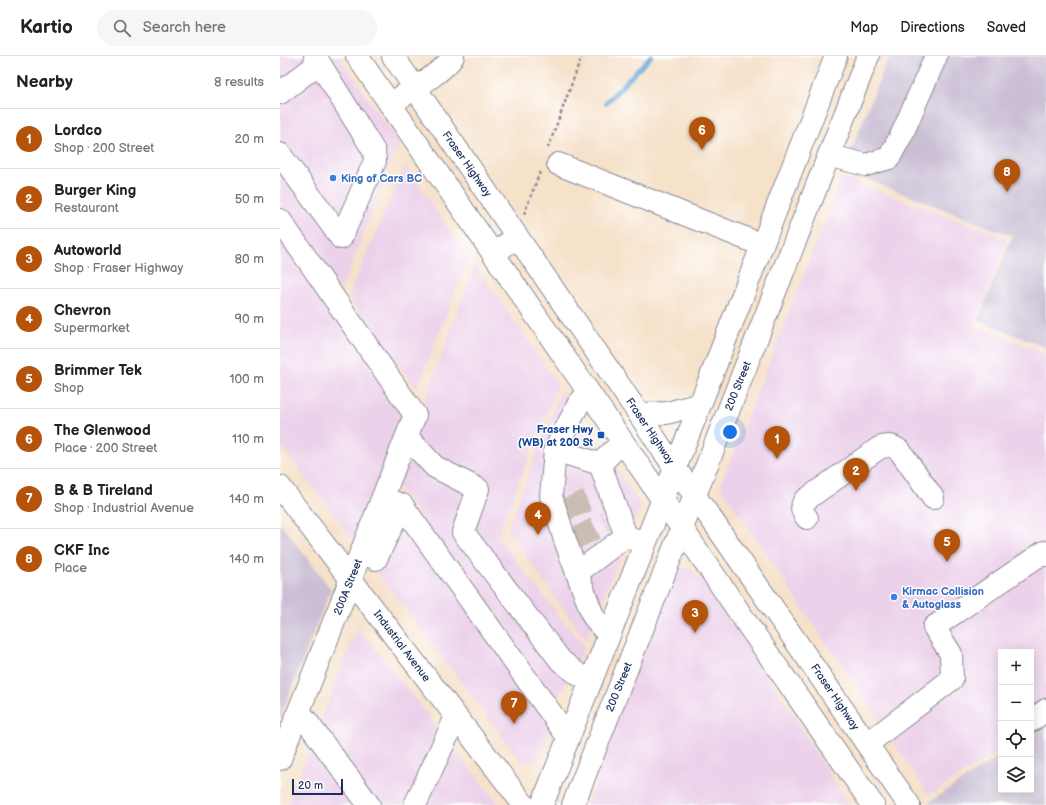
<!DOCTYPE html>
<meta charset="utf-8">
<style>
:root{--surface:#fff;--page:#f6f6f6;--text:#222;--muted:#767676;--line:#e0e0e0;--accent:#b45309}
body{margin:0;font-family:"Balsamiq Sans",sans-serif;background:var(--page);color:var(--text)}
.controls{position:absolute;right:12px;bottom:12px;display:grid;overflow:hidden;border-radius:0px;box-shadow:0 2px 10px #0003}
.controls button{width:36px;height:36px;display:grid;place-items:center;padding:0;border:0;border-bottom:1px solid var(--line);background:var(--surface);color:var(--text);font:20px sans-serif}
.scale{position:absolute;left:12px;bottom:10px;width:51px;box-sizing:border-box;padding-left:4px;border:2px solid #1b2f5e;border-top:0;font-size:11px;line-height:14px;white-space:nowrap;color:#1b2f5e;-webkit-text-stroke:3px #fff;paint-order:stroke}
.you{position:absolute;left:450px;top:376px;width:14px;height:14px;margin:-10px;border:3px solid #fff;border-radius:50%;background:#1a73e8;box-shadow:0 0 0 6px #1a73e833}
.badge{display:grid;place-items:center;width:26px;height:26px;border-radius:50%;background:var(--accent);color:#fff;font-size:13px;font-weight:700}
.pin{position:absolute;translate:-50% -33px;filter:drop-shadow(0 1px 2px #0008)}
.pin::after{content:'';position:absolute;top:21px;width:14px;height:12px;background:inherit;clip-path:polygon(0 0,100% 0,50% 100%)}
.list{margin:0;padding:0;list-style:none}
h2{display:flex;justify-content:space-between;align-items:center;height:52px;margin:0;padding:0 16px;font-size:17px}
h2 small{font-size:13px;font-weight:400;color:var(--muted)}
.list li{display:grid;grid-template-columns:26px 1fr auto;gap:12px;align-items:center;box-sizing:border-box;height:60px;padding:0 16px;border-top:1px solid var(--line)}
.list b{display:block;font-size:15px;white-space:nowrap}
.list p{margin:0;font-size:13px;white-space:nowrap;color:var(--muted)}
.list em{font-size:13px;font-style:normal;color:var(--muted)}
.icon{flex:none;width:22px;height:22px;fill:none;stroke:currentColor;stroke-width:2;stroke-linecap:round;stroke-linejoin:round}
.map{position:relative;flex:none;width:766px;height:749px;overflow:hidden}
header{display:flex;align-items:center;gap:24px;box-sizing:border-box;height:56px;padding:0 20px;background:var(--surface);border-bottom:1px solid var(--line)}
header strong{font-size:19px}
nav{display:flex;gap:22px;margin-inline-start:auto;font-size:14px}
.search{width:280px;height:36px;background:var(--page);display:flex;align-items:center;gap:10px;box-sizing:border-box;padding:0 14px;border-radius:22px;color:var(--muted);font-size:15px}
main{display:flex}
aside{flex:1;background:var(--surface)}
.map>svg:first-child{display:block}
.built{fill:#ecd1ea}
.industrial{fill:#cbbfd5}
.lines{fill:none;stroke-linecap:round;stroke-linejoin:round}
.stream{stroke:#5ea2d3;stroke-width:5}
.minor-tunnel{stroke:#cabdb4;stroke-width:22;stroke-dasharray:22 11;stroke-linecap:butt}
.minor-casing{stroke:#888894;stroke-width:24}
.major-casing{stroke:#888894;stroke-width:24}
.path{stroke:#888894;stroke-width:2.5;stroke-dasharray:3 3;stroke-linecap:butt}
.minor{stroke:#fff;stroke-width:22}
.major{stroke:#fff;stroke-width:22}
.shop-dot{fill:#3f7fe0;stroke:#fff;stroke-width:1.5}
.transit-dot{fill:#1a4fb4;stroke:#fff;stroke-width:1.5}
.labels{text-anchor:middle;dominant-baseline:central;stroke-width:3;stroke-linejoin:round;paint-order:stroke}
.street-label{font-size:11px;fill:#1b2f5e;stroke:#fff}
.shop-label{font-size:11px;font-weight:bold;fill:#366cbe;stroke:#fff;text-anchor:start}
.transit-label{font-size:11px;font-weight:bold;fill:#164399;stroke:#fff;text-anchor:end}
</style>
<header>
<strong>Kartio</strong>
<div class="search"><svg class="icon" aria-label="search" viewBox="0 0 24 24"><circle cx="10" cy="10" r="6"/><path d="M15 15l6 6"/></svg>Search here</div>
<nav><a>Map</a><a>Directions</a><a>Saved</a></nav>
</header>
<main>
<aside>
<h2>Nearby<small>8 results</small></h2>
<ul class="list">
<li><span class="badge">1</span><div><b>Lordco</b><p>Shop · 200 Street</p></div><em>20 m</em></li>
<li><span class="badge">2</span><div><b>Burger King</b><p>Restaurant</p></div><em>50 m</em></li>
<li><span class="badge">3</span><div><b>Autoworld</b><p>Shop · Fraser Highway</p></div><em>80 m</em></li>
<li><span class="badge">4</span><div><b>Chevron</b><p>Supermarket</p></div><em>90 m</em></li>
<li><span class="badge">5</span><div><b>Brimmer Tek</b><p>Shop</p></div><em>100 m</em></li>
<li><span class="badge">6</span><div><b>The Glenwood</b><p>Place · 200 Street</p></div><em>110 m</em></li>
<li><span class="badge">7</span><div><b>B &amp; B Tireland</b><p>Shop · Industrial Avenue</p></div><em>140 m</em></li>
<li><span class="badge">8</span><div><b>CKF Inc</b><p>Place</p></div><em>140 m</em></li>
</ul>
</aside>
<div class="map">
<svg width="766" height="749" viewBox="0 0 766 749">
<rect width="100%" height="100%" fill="#fff"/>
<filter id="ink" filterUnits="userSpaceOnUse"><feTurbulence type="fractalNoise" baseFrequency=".025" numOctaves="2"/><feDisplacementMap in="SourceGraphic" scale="8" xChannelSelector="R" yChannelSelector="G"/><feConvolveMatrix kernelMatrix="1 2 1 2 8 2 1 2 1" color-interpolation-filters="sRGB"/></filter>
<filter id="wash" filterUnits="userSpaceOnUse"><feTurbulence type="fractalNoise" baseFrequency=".012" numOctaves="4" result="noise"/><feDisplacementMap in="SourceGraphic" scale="16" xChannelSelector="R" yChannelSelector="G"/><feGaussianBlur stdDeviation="0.9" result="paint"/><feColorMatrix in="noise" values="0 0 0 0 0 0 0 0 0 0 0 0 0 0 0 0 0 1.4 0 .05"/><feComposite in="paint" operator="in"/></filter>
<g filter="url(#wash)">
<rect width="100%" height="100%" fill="#f6e1c9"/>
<g class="built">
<polygon points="0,0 59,0 120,89 114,99 61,235 0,145"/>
<polygon points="125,109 189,202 137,332 68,241"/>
<polygon points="562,122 727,182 695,269 766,298 766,665 751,674 751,596 721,596 721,694 649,739 440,430"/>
<polygon points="0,177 126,363 104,425 276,654 258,705 243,708 0,388"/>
<polygon points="195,208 278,329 217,481 305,592 275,647 115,426"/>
<polygon points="281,334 361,449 306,584 227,474"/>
<polygon points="404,512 411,513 426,529 492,626 569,749 307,749 343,648 395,516"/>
<polygon points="78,571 219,749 7,749"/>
</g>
<g class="industrial">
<polygon points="609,0 766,0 766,292 698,264 732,180 563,114"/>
<polygon points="0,467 51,533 0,661"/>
<polygon points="766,670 766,749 652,749 649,746 721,699 721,734 751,734 751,680"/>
</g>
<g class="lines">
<polyline class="stream" points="326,47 371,0"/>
</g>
</g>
<g filter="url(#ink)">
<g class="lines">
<g class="minor-tunnel">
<polyline points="287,453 318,440"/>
<polyline points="296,482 326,467"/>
</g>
<g class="minor-casing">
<g id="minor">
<polyline points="0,37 39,7"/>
<path d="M110,48C124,39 167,14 173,0"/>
<polyline points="0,98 61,182 95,105 94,95 35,0"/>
<polyline points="549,98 559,102 586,109 609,102 622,78 656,0"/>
<polyline points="278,108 482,189"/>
<polyline points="0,164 135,359 0,703"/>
<polyline points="213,198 237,181"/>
<polyline points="309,337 299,347 275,394 271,440 286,487 313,560 328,579"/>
<polyline points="127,381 155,411 198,433 183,476 281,605 299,619 311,624"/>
<polyline points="343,387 332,396 320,408 346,480"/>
<polyline points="275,394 320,408"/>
<polyline points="0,431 244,749"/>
<polyline points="103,442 122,449 288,681"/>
<path d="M527,462C523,456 520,453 524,445L599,392C609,389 612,389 620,395L653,442"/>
<polyline points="82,495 96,503 122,449"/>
<polyline points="297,517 346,480 358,485"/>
<polyline points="19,655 89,749"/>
<polyline points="751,665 766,654"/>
<polyline points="587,688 672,623 671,598 654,571 764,496 766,499"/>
<polyline points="135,749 176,661"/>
</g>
</g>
<g class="major-casing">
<g id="major">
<polyline points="77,0 365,418 470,572 593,749"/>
<polyline points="113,0 359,358 384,396 432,464 629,749"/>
<polyline points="359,358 387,357 420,348"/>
<polyline points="262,749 407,382 556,0"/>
<polyline points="293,749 588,0"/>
</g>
</g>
<g class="path">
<polyline points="268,92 302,0"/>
<polyline points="244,158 260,116"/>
</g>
<use href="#minor" class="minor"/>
<use href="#major" class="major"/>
</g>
</g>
<g class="shop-dot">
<circle cx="53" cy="122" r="4"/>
<circle cx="614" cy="541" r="4"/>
</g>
<rect class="transit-dot" x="317" y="375" width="8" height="8" rx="2"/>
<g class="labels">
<g class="street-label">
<text transform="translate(187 108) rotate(55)">Fraser Highway</text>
<text transform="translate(458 330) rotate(-68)">200 Street</text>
<text transform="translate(370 375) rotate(56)">Fraser Highway</text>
<text transform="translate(68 531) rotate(-68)">200A Street</text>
<text transform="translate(122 590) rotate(53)">Industrial Avenue</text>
<text transform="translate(339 631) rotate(-68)">200 Street</text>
<text transform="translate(555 641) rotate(56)">Fraser Highway</text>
</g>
<g class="shop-label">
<text x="61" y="122">King of Cars BC</text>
<text x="622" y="535">Kirmac Collision<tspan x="622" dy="13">&amp; Autoglass</tspan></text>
</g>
<g class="transit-label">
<text x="313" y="373">Fraser Hwy<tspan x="313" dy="13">(WB) at 200 St</tspan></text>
</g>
</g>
</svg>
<div class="controls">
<button>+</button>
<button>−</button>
<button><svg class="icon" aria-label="locate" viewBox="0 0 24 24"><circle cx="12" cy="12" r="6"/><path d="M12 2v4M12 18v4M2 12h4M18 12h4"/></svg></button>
<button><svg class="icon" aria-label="layers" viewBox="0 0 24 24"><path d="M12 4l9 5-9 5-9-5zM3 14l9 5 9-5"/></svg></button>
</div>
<div class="scale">20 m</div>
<div class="you"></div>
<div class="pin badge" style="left:497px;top:403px">1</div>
<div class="pin badge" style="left:576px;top:435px">2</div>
<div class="pin badge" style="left:415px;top:577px">3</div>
<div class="pin badge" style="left:258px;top:479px">4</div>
<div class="pin badge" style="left:667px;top:506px">5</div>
<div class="pin badge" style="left:422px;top:94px">6</div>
<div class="pin badge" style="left:234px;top:668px">7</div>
<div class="pin badge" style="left:727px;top:136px">8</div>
</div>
</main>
